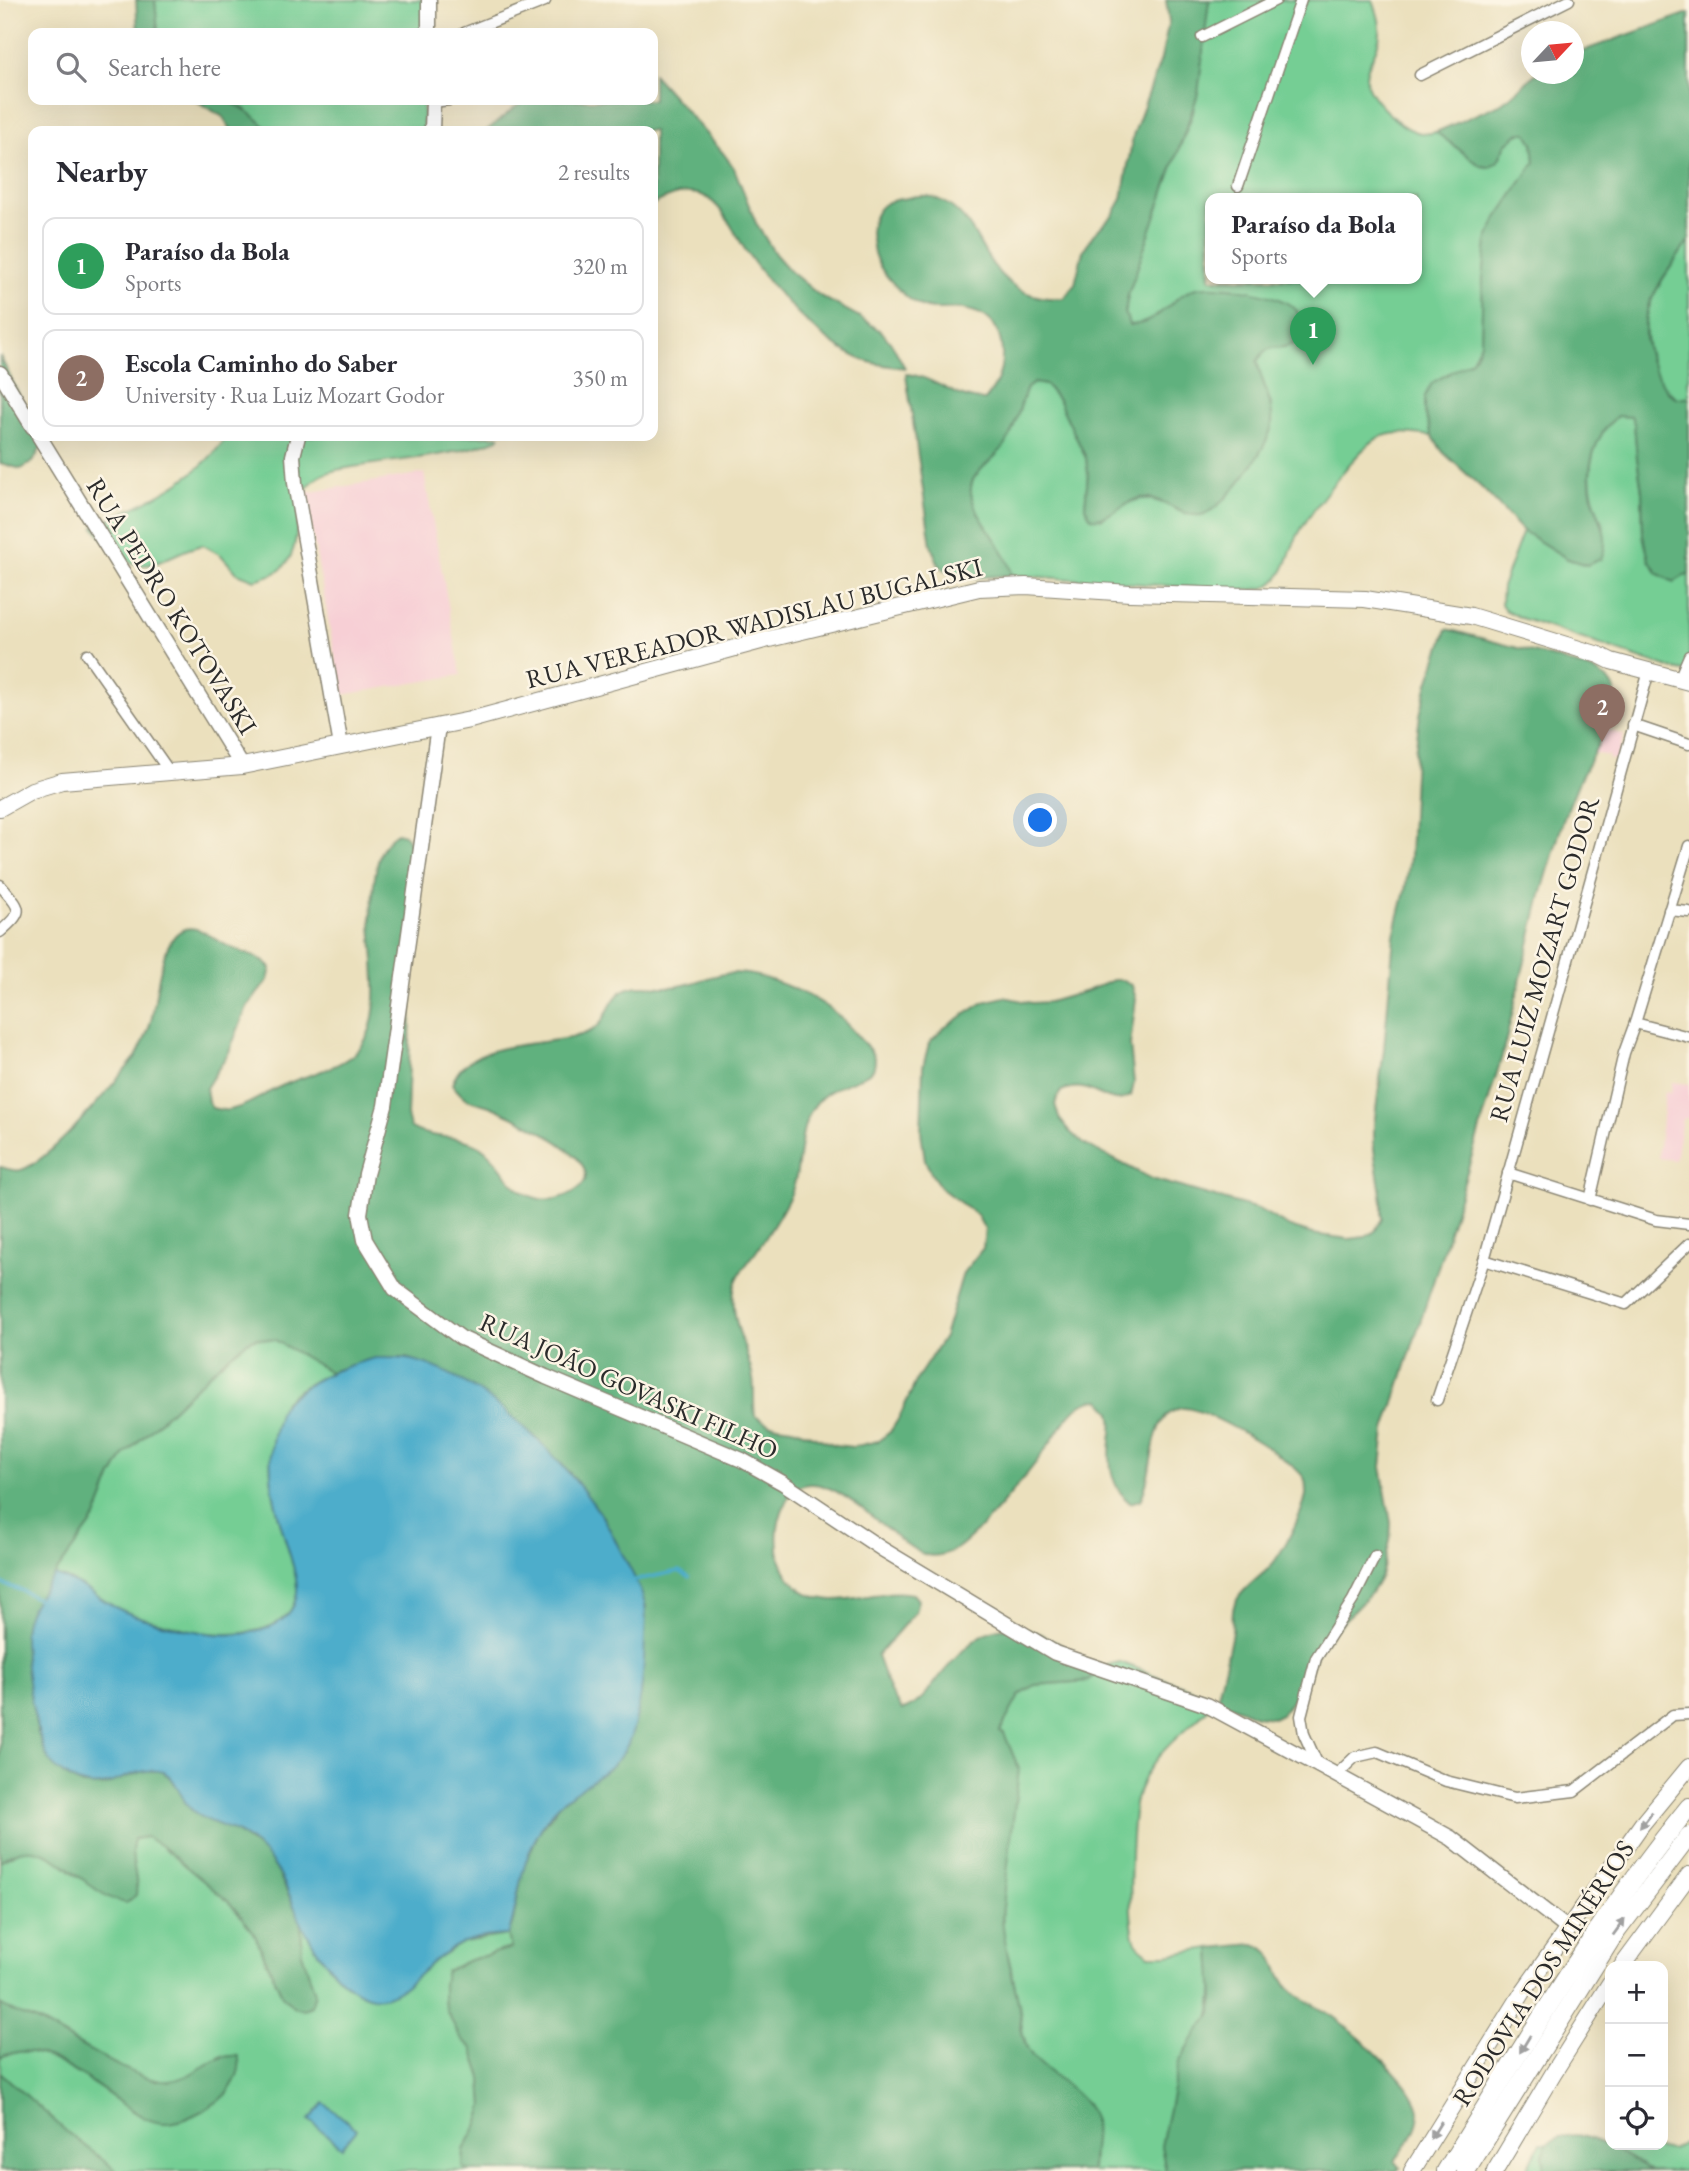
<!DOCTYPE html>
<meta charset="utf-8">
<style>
:root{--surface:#fff;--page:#f2f2f3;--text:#2b2b33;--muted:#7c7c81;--line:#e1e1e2;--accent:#d1495b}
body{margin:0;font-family:"EB Garamond",serif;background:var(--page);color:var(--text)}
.controls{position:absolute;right:21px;bottom:21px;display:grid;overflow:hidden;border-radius:14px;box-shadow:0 7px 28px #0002}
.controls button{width:63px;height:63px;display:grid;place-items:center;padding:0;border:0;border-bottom:2px solid var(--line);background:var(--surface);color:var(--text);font:35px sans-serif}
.compass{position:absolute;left:1521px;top:21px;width:63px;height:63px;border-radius:50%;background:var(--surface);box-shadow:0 7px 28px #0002;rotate:64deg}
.you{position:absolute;left:1041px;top:821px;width:24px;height:24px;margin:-18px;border:5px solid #fff;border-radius:50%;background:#1a73e8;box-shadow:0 0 0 10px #1a73e833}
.badge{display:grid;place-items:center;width:46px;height:46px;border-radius:50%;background:var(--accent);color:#fff;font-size:23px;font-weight:700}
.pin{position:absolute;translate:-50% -58px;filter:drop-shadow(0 2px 4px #0008)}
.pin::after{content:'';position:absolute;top:37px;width:24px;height:21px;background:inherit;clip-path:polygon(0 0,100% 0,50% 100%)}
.popup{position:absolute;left:1205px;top:193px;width:217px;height:91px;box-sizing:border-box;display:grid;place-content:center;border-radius:14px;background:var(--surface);filter:drop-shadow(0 2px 5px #0005);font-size:23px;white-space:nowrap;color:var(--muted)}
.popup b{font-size:26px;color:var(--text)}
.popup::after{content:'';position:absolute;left:50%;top:100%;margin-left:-14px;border:14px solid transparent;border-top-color:var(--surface)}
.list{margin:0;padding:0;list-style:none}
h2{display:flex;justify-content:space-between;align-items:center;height:91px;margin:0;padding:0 28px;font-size:30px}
h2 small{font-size:23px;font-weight:400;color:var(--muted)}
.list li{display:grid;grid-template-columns:46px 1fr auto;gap:21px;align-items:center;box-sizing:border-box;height:98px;margin:0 14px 14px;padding:0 14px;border:2px solid var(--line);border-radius:14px}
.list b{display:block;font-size:26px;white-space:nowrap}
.list p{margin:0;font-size:23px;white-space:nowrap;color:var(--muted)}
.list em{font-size:23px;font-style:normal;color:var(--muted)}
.icon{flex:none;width:38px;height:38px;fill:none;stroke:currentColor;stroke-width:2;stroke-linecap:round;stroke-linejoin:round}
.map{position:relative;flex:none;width:1689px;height:2171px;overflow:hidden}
.search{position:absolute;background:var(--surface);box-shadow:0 7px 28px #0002;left:28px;top:28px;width:630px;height:77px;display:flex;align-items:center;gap:18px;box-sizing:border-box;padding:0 24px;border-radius:14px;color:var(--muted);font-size:26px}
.panel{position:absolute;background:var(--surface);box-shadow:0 7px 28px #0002;left:28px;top:126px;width:630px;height:315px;border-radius:14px}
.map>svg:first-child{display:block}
.built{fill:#f7cfd5}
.green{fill:#75ce94;stroke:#507c60;stroke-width:2;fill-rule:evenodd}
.forest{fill:#60b17e;stroke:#466e54;stroke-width:2}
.water{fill:#4dadcb;stroke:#3c6c7b;stroke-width:2}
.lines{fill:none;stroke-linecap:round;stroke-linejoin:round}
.stream{stroke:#4dadcb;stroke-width:3.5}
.minor-casing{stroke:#8b8674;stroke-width:13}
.tertiary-casing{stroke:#8b8674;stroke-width:17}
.secondary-casing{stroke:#8b8674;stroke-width:18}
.primary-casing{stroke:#8b8674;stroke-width:20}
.minor{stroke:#fff;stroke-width:10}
.tertiary{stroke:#fff;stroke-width:14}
.secondary{stroke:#fff;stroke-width:16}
.primary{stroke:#fff;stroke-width:18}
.oneway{fill:#a0a0a0}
.labels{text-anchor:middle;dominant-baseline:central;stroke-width:5;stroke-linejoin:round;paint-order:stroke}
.street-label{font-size:26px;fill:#2b2b2b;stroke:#fcf5e5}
</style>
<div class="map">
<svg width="1689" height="2171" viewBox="0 0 1689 2171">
<rect width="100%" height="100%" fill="#fcf5e5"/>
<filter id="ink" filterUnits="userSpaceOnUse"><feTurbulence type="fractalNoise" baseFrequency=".0143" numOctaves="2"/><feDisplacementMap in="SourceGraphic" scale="14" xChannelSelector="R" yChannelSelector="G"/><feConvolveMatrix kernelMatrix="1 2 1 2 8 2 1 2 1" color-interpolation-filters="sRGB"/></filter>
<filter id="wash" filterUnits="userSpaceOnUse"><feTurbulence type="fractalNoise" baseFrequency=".00686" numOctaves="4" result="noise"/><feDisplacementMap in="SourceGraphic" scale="28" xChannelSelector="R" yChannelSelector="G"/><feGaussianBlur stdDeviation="1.57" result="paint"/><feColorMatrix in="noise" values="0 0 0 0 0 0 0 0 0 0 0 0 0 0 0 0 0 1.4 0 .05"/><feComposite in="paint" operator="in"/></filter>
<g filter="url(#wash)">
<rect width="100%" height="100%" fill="#ebe0bd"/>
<g class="built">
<polygon points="424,473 461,675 342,695 305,493"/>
<polygon points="1598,727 1624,735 1617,760 1608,759 1609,756 1587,752"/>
<polygon points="1672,1082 1689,1084 1689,1118 1682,1119 1675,1160 1658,1158 1665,1091 1671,1094"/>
</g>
<g class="green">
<polygon points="155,0 424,0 424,33 158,33"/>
<path d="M1209,0H1373C1378,14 1383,29 1378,43C1375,56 1365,66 1366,80C1368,97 1399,126 1414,131C1421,134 1429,134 1436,132L1481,166L1489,167L1498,161L1506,144L1519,133H1527L1533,143L1535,162L1518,189L1483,278L1481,343L1472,360L1432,383L1425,412L1432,436C1415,434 1394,430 1378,438C1358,448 1306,517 1296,539C1288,555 1286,575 1270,585C1264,590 1251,589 1244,591L1012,575C1006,549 987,532 976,509C958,472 991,468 1006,443C1016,427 1019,406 1027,388L1034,383L1046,385L1059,401L1086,458L1088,472L1085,507L1101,519C1141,495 1141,492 1184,513L1225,499L1259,454L1270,432L1271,404L1260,374L1257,361C1272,340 1274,352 1291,345C1295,343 1297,340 1300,337L1301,321L1297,311L1180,297C1163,311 1151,325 1129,325L1125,312L1128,295L1160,199L1193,113ZM1210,199H1416V279H1210Z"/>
<path d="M224,100H423V131H268C257,115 241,108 224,100Z"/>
<path d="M1689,240V397L1677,398C1662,387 1653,371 1649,353C1636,304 1665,279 1689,240Z"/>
<path d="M1617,416H1631L1634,423L1637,458L1642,491L1643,535L1686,576L1689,573V672L1669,668L1521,618L1505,610L1501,604L1502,587L1523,531L1568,559L1587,565L1604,527C1600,517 1595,506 1593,496C1585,467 1595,435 1617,416Z"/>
<path d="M227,436H500L498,439C458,455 414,458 373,464C355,467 331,468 316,479C287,499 308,547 280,570C274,575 263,577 255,580L237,573L221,555L203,545C187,548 176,555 161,561C129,575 112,549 94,527C142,503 196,483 227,436Z"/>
<path d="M257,1338L275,1340L330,1372C316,1380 290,1392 282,1405C280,1409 279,1416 277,1421C263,1463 274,1504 287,1545C291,1560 298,1576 297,1592C295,1613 279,1625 259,1630C234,1636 211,1635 186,1629C162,1623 137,1618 115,1607C94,1595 77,1581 54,1575L96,1517L112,1476L125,1454L224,1360L247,1342Z"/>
<path d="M1120,1662L1217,1699C1194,1726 1161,1745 1144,1778C1141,1784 1138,1792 1136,1799C1131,1821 1126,1927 1137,1944C1140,1948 1146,1952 1149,1955H1166L1211,1948C1212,1974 1217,2001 1206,2026L1176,2171H1092L1094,2121L1085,2102L1045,2071L1028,2051L1023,2035L1019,2004L1003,1933L997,1738L1012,1706L1019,1696L1035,1685L1088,1681L1108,1665Z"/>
<path d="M146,1837L160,1845L229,1902L253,1931L282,1995L293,2007L303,2009L311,2006L315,1993L302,1953L301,1921L320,1954L402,1988L439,1957L464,1942L508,1935L511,1948L467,1961L446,1971L443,1983L460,2037L472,2048L482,2078L484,2106L479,2122L464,2150L463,2167L470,2171H79L0,2107V2057C10,2053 21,2050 32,2052C65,2060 107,2094 135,2113L224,2055C207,2064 186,2082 166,2082C133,2081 71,2038 40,2022C27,2016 13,2013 0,2005V1861L23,1849L38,1850L54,1857L79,1877L137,1886L131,1850L134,1839Z"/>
<polygon points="1689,2140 1689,2171 1526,2171 1541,2143 1671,2150"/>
</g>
<g class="forest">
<polygon points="136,0 155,0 158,33 138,33"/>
<path d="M1166,0H1209L1198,94L1128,295L1125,312L1129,325C1159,325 1168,299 1193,289C1213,282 1285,293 1297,311C1302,319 1301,328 1300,337C1297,340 1295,343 1291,345C1274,352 1272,340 1257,361C1261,382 1274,402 1272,424C1270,445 1224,511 1201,515C1179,518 1162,495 1140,498C1122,502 1110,520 1091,518L1085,507L1088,473L1086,458L1059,401L1046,385L1034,383L1027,388C1019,406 1016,427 1006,443C991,468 958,472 976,509C988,532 1006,549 1012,575C991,576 956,584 940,566C936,561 934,551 931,545L906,374C935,376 956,401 985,400C997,386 1003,369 1002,351C1000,325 989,313 963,309C949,307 934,312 921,306C905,299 880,272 875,256C873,251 873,245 872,240C869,227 874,210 886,203C892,200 900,199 907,198C923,194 933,195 947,204C975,221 980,253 1001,275C1018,293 1040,300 1064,298L1075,284L1083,251L1093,235L1113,215L1122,199L1133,136L1161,59L1169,21Z"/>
<path d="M1689,13V240L1663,278L1649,303L1645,321V338L1650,360L1658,377L1668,392L1677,398L1689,397V573L1674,582L1658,574L1649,560L1643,535L1642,491L1637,458L1634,423L1631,417L1617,416C1595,435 1585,467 1592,496C1598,517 1612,536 1601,559L1587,565L1568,559L1523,531L1483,489L1443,452L1432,436L1425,412V396L1432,383L1472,360L1481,343L1483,278L1487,241L1497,218L1535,162L1533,143L1527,133H1519L1506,144L1498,161L1489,167L1481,166L1436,132L1500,104L1514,94L1535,74H1574V54Z"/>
<path d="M653,74L723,153L734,168L756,223L775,254L790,271L820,296L858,316L882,332L893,346L905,368C890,366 876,365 863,360C822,345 769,286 746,251C735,234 723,205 704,196C687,188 668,197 653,204V131H486L517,106L528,100H653Z"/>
<path d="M195,100C205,100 217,98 225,100C241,105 259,118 268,131H232L223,117Z"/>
<polygon points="0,356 43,444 33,462 21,469 0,463"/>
<path d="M1447,629L1555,658L1596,672L1607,679L1615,690L1612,711L1600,741L1579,781L1563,821L1541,895L1502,1056L1440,1261L1385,1430L1381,1467L1391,1523L1390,1541L1381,1576L1371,1593L1332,1633L1320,1649L1291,1703L1281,1714L1273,1718L1256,1716L1217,1700C1222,1677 1228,1655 1232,1632C1234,1621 1230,1611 1236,1601C1244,1587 1259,1578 1270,1567C1283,1552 1302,1515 1306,1495C1306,1491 1306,1484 1305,1480C1297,1461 1203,1405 1182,1408C1179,1408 1171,1412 1168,1415C1150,1428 1153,1478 1140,1500L1130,1503C1111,1487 1108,1465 1111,1441C1112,1433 1114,1422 1111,1413C1109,1409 1104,1404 1101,1400C1091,1400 1085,1401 1077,1408C1064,1419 1055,1436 1045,1450C1026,1477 1006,1500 984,1524C975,1532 967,1542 956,1549C947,1554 936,1557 926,1555C893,1546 815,1443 786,1502C777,1520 775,1539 780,1559C783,1568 789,1579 796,1585C831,1618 874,1585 913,1594L918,1600L915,1612L877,1656L890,1692L902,1710C919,1706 930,1689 941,1675C970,1641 992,1615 1040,1634C1062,1644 1079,1656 1097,1673L1088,1681L1035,1685L1019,1696L1000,1731L1004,1733L1019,1769L1002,1916C1004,1945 1012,1973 1018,2001C1021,2017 1020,2039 1030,2053C1047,2077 1089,2091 1094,2123C1096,2138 1091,2155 1092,2171H470L463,2167L464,2150L479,2122L484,2106L482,2078L472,2048L460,2037L447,2012L443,1999V1983L446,1971L467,1961L511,1948L508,1935L513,1921L523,1868L539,1832L559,1805L577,1790L641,1696L646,1606L634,1577L603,1517L570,1473L536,1438L488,1399L444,1373L419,1362L406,1358H375L330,1372L275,1340L257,1338L247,1342L224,1360L125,1454L112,1476L96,1517L54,1575L24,1631L26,1659L37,1730L43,1748L64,1775L82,1785L102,1786L143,1771H162L172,1779L189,1807L199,1815L235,1831L266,1854L278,1872L301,1921L302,1953L315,1993L311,2006L303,2009L293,2007L282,1995L253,1931L229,1902L160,1845L146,1837L134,1839C128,1858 139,1876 136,1895L126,1903C81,1896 49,1822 0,1861V1167C7,1168 14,1172 21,1170C51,1161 114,1083 136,1057C143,1044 149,1031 152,1017C157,996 160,936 185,929C198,925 213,938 224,944C239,953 260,955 271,968L268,980L247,1007L229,1052L206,1088L208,1102L212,1108C217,1109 223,1111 228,1110C248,1107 268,1091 286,1084C309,1074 334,1070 354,1054C387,1027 372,957 371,921C371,908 373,896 374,883C377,863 379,844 397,833L405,835L413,848L416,866L408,964L411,1011L407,1116L410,1127C431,1141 459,1133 481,1147C506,1164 507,1192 540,1199C553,1201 564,1198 575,1191C620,1164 511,1115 492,1107C484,1104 475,1102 467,1099C461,1096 456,1089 452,1084C470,1034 552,1050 591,1031C609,1022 608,995 629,988C642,983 658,988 671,987C693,986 712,973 734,973C762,973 806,992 829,1008C841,1017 850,1027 859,1038C865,1044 873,1052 875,1060C875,1063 874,1067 873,1070C858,1083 835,1084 821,1098C793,1125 805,1165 789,1198C780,1215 769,1233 758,1249C750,1261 736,1274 734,1290C730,1321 748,1349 753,1379C755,1391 753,1404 755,1416L771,1425L793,1428L835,1445L853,1447L878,1441L890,1432L899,1418L918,1377L944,1337L963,1273L983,1248L985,1230L977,1215L942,1189L932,1175L925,1160L921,1132L923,1067L929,1043L944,1028L984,1002L1004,997L1032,1003L1049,1002L1087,991L1113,980H1123L1132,986L1136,999L1130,1045L1134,1083L1131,1096C1126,1098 1120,1101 1115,1100C1093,1095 1086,1081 1061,1091L1055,1104L1059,1118L1070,1132L1084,1144L1152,1179L1258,1209L1290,1227L1312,1234L1349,1239L1365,1237L1375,1231L1382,1219V1201L1374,1149V1125L1384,1049L1394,935L1405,891L1410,858L1415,753L1420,715L1428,683Z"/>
<path d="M1254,1944C1279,1952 1273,1968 1286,1984C1290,1988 1294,1992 1298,1995C1309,2004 1323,2009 1335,2018C1355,2033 1420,2088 1419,2113C1418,2132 1405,2146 1395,2161L1401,2168L1397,2171H1166L1161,2146L1179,2062L1196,2034L1211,2015L1214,1999L1211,1948Z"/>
<path d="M0,2005C13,2013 27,2016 40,2023C69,2037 139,2084 168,2081C196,2079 210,2053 238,2056C243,2069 234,2085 225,2095C217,2103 205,2110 194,2115C186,2119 177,2122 168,2123C150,2124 134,2112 120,2102C95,2085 61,2058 31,2052C21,2050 10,2053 0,2057Z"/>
<polygon points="0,2072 67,2132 117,2171 0,2171"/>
<path d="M1576,2135C1603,2140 1627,2157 1651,2171H1545L1543,2156L1547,2143L1559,2137Z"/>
</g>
<g class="water">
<path d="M375,1358C389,1358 403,1357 417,1361C486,1381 562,1457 601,1515C610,1528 616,1543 624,1557C631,1572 642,1589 645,1605C647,1615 645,1627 645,1637C644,1671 642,1703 631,1736C619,1776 572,1784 549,1816C539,1830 529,1850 524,1868C517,1890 516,1913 508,1935C493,1936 475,1937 462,1943C454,1947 445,1952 439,1957C420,1970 400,2001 373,1997C340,1991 312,1946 299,1918C292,1902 286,1884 277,1870C269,1857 260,1848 248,1839C230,1825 203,1824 188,1806C179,1795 175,1773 159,1771C127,1766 108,1798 73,1780C64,1775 55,1769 49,1760C35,1737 19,1646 26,1621C31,1604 44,1589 54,1575C77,1581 94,1595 115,1607C140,1620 172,1627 201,1632C234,1638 293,1635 297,1592C298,1577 291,1560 287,1545C274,1504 263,1463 277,1421C278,1416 279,1410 282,1406C284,1402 290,1398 294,1395C318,1375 345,1366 375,1358Z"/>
<polygon points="324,2103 357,2129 342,2147 309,2120"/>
</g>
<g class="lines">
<g class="stream">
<polyline points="631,1581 679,1571 689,1577"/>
<polyline points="0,1583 23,1591 39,1600"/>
</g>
</g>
</g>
<g filter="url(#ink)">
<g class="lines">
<g class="minor-casing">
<g id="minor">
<polyline points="464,33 545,1"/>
<polyline points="1202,37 1276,0"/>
<polyline points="1420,75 1569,0"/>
<polyline points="433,102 449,100"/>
<polyline points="1238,186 1301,0"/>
<polyline points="87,654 169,771"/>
<polyline points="1679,679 1689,656"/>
<polyline points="1633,725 1689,744"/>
<path d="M0,885C21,910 26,909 0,932"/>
<polyline points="1669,910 1689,912"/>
<polyline points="1635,1023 1689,1037"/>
<polyline points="1508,1173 1656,1220 1689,1224"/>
<polyline points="1590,1200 1624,1053 1635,1023 1689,846"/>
<polyline points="1484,1260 1626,1304 1689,1244"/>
<polyline points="1437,1400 1484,1260 1649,671"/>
<polyline points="1318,1765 1304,1734 1301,1716 1316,1658 1353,1600 1375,1556"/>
<polyline points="1336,1775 1355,1757 1377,1752 1446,1781 1515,1798 1574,1791 1673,1715 1689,1714"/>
</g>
</g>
<g class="tertiary-casing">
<g id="tertiary">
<polyline points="429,33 429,0"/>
<polyline points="432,131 433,100"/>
<polyline points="0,373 33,427"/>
<polyline points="39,436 242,766"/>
<polyline points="298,436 293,456 295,483 341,746"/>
<polyline points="438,726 385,1106 366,1174 360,1214 365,1240 395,1289 461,1338 546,1377 742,1460 783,1483 882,1549 1055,1653 1207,1705 1336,1775 1451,1838 1568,1929"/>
</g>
</g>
<g class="secondary-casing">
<g id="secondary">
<polyline points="0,808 32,790 62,781 242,766 470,720 761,641 979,588 1026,586 1130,593 1365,599 1471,616 1599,655 1611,661 1689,682"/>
<polyline points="1622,1966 1689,1875"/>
<polyline points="1412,2171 1523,1992 1642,1824 1689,1767"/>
<polyline points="1495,2171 1554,2072 1610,1983"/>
</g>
</g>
<g class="primary-casing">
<g id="primary">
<path d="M1446,2171C1523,2047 1596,1921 1689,1807"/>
<polyline points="1466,2171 1613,1936 1689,1836"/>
</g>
</g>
<use href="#minor" class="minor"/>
<use href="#tertiary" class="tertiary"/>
<use href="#secondary" class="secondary"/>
<use href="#primary" class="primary"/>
</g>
<defs><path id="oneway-solid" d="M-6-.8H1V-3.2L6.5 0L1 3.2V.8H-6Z" transform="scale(1.75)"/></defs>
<g class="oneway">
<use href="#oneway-solid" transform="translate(1646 1820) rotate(128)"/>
<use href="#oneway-solid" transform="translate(1619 1927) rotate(-54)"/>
<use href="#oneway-solid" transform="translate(1525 2044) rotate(121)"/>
<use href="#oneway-solid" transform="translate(1436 2130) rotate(122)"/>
</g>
</g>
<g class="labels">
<g class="street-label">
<text transform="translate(172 606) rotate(58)">RUA PEDRO KOTOVASKI</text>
<text transform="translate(754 623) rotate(-14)">RUA VEREADOR WADISLAU BUGALSKI</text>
<text transform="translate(1544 959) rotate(-74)">RUA LUIZ MOZART GODOR</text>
<text transform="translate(629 1386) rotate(24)">RUA JOÃO GOVASKI FILHO</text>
<text transform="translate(1543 1973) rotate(-57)">RODOVIA DOS MINÉRIOS</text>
</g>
</g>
</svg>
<div class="controls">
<button>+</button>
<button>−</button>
<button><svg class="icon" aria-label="locate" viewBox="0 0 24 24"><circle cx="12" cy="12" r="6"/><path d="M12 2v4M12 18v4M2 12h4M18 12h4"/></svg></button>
</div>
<svg class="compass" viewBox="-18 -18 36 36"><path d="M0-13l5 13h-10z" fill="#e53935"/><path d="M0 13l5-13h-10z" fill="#7c7c81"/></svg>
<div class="you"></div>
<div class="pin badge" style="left:1313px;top:365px;background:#2e9e5b">1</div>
<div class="popup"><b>Paraíso da Bola</b>Sports</div>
<div class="pin badge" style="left:1602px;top:742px;background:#8d6e63">2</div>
<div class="search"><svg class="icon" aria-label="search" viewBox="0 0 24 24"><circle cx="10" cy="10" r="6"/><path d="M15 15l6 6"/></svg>Search here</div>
<section class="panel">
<h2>Nearby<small>2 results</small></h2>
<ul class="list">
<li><span class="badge" style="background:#2e9e5b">1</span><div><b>Paraíso da Bola</b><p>Sports</p></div><em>320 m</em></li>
<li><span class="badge" style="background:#8d6e63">2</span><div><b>Escola Caminho do Saber</b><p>University · Rua Luiz Mozart Godor</p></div><em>350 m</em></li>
</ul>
</section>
</div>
